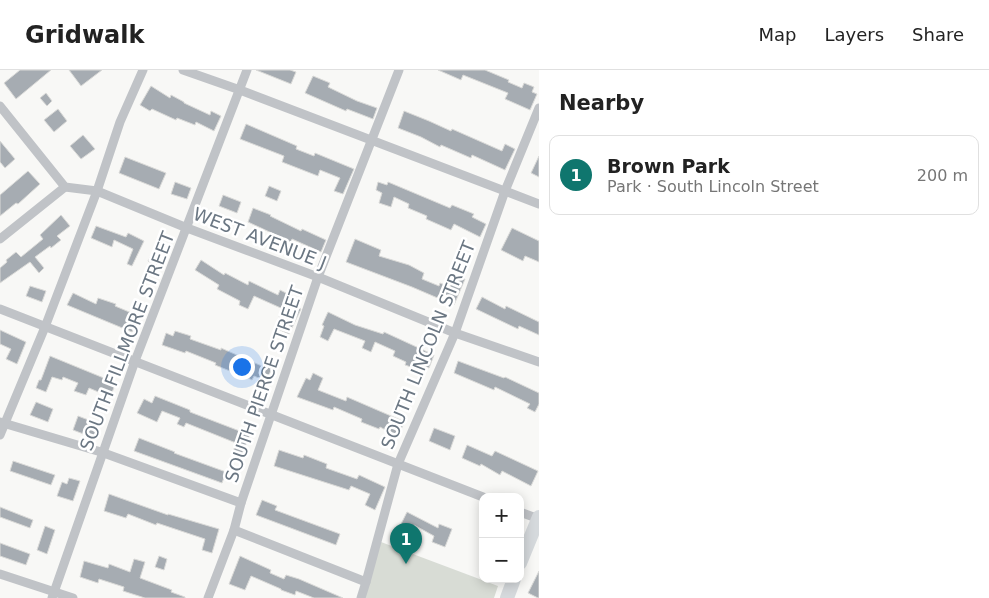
<!DOCTYPE html>
<meta charset="utf-8">
<style>
:root{--surface:#fff;--page:#f2f2f2;--text:#222;--muted:#767676;--line:#e0e0e0;--accent:#0f766e}
body{margin:0;font-family:"DejaVu Sans",sans-serif;background:var(--page);color:var(--text)}
.controls{position:absolute;right:15px;bottom:15px;display:grid;overflow:hidden;border-radius:10px;box-shadow:0 2px 12px #0003}
.controls button{width:45px;height:45px;display:grid;place-items:center;padding:0;border:0;border-bottom:1px solid var(--line);background:var(--surface);color:var(--text);font:25px sans-serif}
.you{position:absolute;left:241px;top:296px;width:18px;height:18px;margin:-12px;border:4px solid #fff;border-radius:50%;background:#1a73e8;box-shadow:0 0 0 8px #1a73e833}
.badge{display:grid;place-items:center;width:32px;height:32px;border-radius:50%;background:var(--accent);color:#fff;font-size:16px;font-weight:700}
.pin{position:absolute;translate:-50% -41px;filter:drop-shadow(0 1px 2px #0008)}
.pin::after{content:'';position:absolute;top:26px;width:18px;height:15px;background:inherit;clip-path:polygon(0 0,100% 0,50% 100%)}
.list{margin:0;padding:0;list-style:none}
h2{display:flex;justify-content:space-between;align-items:center;height:65px;margin:0;padding:0 20px;font-size:21px}
h2 small{font-size:16px;font-weight:400;color:var(--muted)}
.list li{display:grid;grid-template-columns:32px 1fr auto;gap:15px;align-items:center;box-sizing:border-box;height:80px;margin:0 10px 10px;padding:0 10px;border:1px solid var(--line);border-radius:10px}
.list b{display:block;font-size:19px;white-space:nowrap}
.list p{margin:0;font-size:16px;white-space:nowrap;color:var(--muted)}
.list em{font-size:16px;font-style:normal;color:var(--muted)}
.map{position:relative;flex:none;width:539px;height:528px;overflow:hidden}
header{display:flex;align-items:center;gap:30px;box-sizing:border-box;height:70px;padding:0 25px;background:var(--surface);border-bottom:1px solid var(--line)}
header strong{font-size:24px}
nav{display:flex;gap:28px;margin-inline-start:auto;font-size:18px}
main{display:flex}
aside{flex:1;background:var(--surface)}
.map>svg:first-child{display:block}
.green{fill:#d8dcd5}
.building{fill:#a6acb2;stroke:#dadad8}
.lines{fill:none;stroke-linecap:round;stroke-linejoin:round}
.street{stroke:#c0c3c7;stroke-width:9}
.secondary{stroke:#d5d9dc;stroke-width:14}
.labels{text-anchor:middle;dominant-baseline:central;stroke-width:5;stroke-linejoin:round;paint-order:stroke}
.street-label{font-size:18px;fill:#6b7783;stroke:#fff}
</style>
<header>
<strong>Gridwalk</strong>
<nav><a>Map</a><a>Layers</a><a>Share</a></nav>
</header>
<main>
<div class="map">
<svg width="539" height="528" viewBox="0 0 539 528">
<rect width="100%" height="100%" fill="#f8f8f6"/>
<polygon class="green" points="381,472 498,516 494,528 362,528"/>
<g class="building">
<polygon points="20,0 51,0 16,29 4,13"/>
<polygon points="69,0 102,0 81,16"/>
<polygon points="256,0 290,0 296,2 291,14"/>
<polygon points="438,0 485,0 509,10 508,12 522,18 524,13 534,17 532,22 537,24 530,40 505,29 508,23 463,5 461,10"/>
<polygon points="313,6 330,13 328,17 357,31 377,38 373,49 347,39 346,41 305,23"/>
<polygon points="151,16 170,28 171,25 184,32 184,33 210,45 211,41 221,46 214,61 196,52 195,55 177,48 176,50 152,39 150,41 140,35"/>
<polygon points="46,23 52,31 47,36 40,28"/>
<polygon points="58,39 67,51 54,62 44,50"/>
<polygon points="404,41 429,51 451,61 452,59 502,81 505,74 515,79 505,100 472,85 471,88 441,75 440,77 421,67 398,58"/>
<polygon points="246,54 297,76 296,79 314,86 315,83 354,99 343,124 334,121 340,108 320,100 318,106 282,92 284,86 240,69"/>
<polygon points="83,65 95,79 81,89 70,76"/>
<polygon points="0,71 15,89 5,98 0,92"/>
<polygon points="539,86 539,107 531,103"/>
<polygon points="125,87 166,103 159,119 119,103"/>
<polygon points="28,101 40,114 18,134 16,133 0,146 0,125"/>
<polygon points="175,112 191,118 187,129 171,124"/>
<polygon points="378,112 387,115 388,112 450,138 452,135 474,144 472,147 486,154 480,167 454,154 451,160 426,149 427,146 408,138 409,134 394,127 391,137 379,133 382,123 376,120"/>
<polygon points="269,116 281,121 277,131 265,126"/>
<polygon points="223,125 241,132 237,143 219,136"/>
<polygon points="253,138 271,145 270,146 301,161 302,159 326,170 321,182 292,169 291,172 248,152"/>
<polygon points="61,145 70,156 57,166 61,170 51,178 50,176 35,187 44,198 39,203 30,192 0,213 0,198 7,192 6,190 16,182 21,187 43,169 40,165"/>
<polygon points="96,156 126,167 128,163 144,171 132,196 127,194 133,179 114,170 112,177 91,168"/>
<polygon points="512,158 539,171 539,192 525,186 523,191 501,180"/>
<polygon points="355,169 381,180 379,186 409,195 424,203 422,209 439,216 440,213 450,217 455,205 465,209 454,235 412,217 346,192"/>
<polygon points="156,177 167,183 159,197 148,191"/>
<polygon points="201,190 224,205 225,203 248,215 249,211 278,225 280,220 294,227 291,234 301,239 289,264 278,259 283,249 279,247 283,239 254,226 248,239 239,235 240,231 217,219 219,215 195,200"/>
<polygon points="30,216 46,221 42,232 26,226"/>
<polygon points="73,223 96,234 98,228 116,234 115,236 134,244 132,248 137,250 132,262 67,235"/>
<polygon points="482,227 505,239 506,236 539,252 539,265 519,256 518,259 476,239"/>
<polygon points="328,242 355,255 383,264 384,262 434,285 429,298 416,293 414,298 405,295 406,292 393,286 395,281 375,272 371,282 362,278 365,271 334,259 328,271 320,267 324,256 322,255"/>
<polygon points="0,260 26,272 17,294 6,289 11,279 0,274"/>
<polygon points="175,261 191,266 190,269 221,280 221,278 264,297 269,286 276,290 266,311 254,306 252,310 236,302 235,303 215,295 216,293 186,281 185,283 162,275 166,263 173,266"/>
<polygon points="50,286 116,313 110,327 89,318 86,325 74,321 78,313 63,307 62,310 52,307 46,322 36,318 39,310 41,310"/>
<polygon points="458,291 504,308 505,307 539,323 539,334 535,342 527,338 530,334 495,317 494,320 454,303"/>
<polygon points="313,303 323,308 318,320 346,331 347,327 405,352 397,366 380,357 379,359 361,352 362,349 334,337 333,340 297,327 306,308 310,310"/>
<polygon points="155,326 190,340 190,342 250,365 241,386 233,382 236,373 186,353 184,357 177,354 180,348 162,341 157,352 137,343 144,329 152,333"/>
<polygon points="36,332 53,339 48,352 30,345"/>
<polygon points="78,346 99,354 94,368 73,360"/>
<polygon points="434,358 455,366 450,380 429,371"/>
<polygon points="139,368 175,382 174,383 226,402 222,413 134,381"/>
<polygon points="467,375 492,386 495,381 538,401 531,416 502,401 500,405 481,394 480,396 462,388"/>
<polygon points="279,380 303,388 304,385 327,394 326,398 357,409 359,405 385,417 375,440 365,435 370,424 351,416 349,420 274,396"/>
<polygon points="13,391 55,405 51,415 10,401"/>
<polygon points="69,408 80,411 73,431 57,426 62,412 67,414"/>
<polygon points="109,424 168,445 168,444 219,459 212,483 202,480 205,469 157,453 156,455 128,444 126,448 104,441"/>
<polygon points="262,430 277,436 275,440 340,464 336,475 256,445"/>
<polygon points="0,437 33,450 30,458 0,447"/>
<polygon points="407,442 438,458 439,454 452,459 445,477 432,472 434,466 414,455 410,464 399,458"/>
<polygon points="45,456 55,460 47,484 37,480"/>
<polygon points="0,473 30,484 26,495 0,486"/>
<polygon points="159,486 167,489 164,500 155,497"/>
<polygon points="240,486 271,500 270,503 284,509 286,505 299,509 343,528 314,528 296,521 295,525 281,520 281,519 251,506 245,520 229,514"/>
<polygon points="134,489 145,492 140,508 172,520 171,522 185,527 185,528 145,528 123,521 124,517 99,509 98,513 80,507 84,491 108,498 109,494 130,502"/>
<polygon points="539,501 539,528 538,528 528,523"/>
</g>
<g class="lines">
<g class="street">
<polyline points="183,0 240,20 539,134"/>
<polyline points="0,36 65,117 97,121 187,158 318,207 455,263 539,292"/>
<polyline points="0,169 65,117"/>
<polyline points="0,239 483,427"/>
<polyline points="0,352 101,382 241,433"/>
<polyline points="0,365 45,257 97,121 120,52 143,0"/>
<polyline points="520,442 539,449"/>
<polyline points="234,460 366,512"/>
<polyline points="0,504 73,528"/>
<polyline points="52,528 135,291 247,0"/>
<polyline points="208,528 234,460 241,433 318,207 399,0"/>
<polyline points="361,528 366,512 398,394 455,263 505,121 539,38"/>
</g>
<g class="secondary">
<polyline points="520,493 539,447"/>
<polyline points="507,528 514,509"/>
</g>
</g>
<g class="labels">
<g class="street-label">
<text transform="translate(260 168) rotate(21)">WEST AVENUE J</text>
<text transform="translate(127 271) rotate(-69)">SOUTH FILLMORE STREET</text>
<text transform="translate(428 275) rotate(-68)">SOUTH LINCOLN STREET</text>
<text transform="translate(264 314) rotate(-71)">SOUTH PIERCE STREET</text>
</g>
</g>
</svg>
<div class="controls">
<button>+</button>
<button>−</button>
</div>
<div class="you"></div>
<div class="pin badge" style="left:406px;top:494px">1</div>
</div>
<aside>
<h2>Nearby<small></small></h2>
<ul class="list">
<li><span class="badge">1</span><div><b>Brown Park</b><p>Park · South Lincoln Street</p></div><em>200 m</em></li>
</ul>
</aside>
</main>
